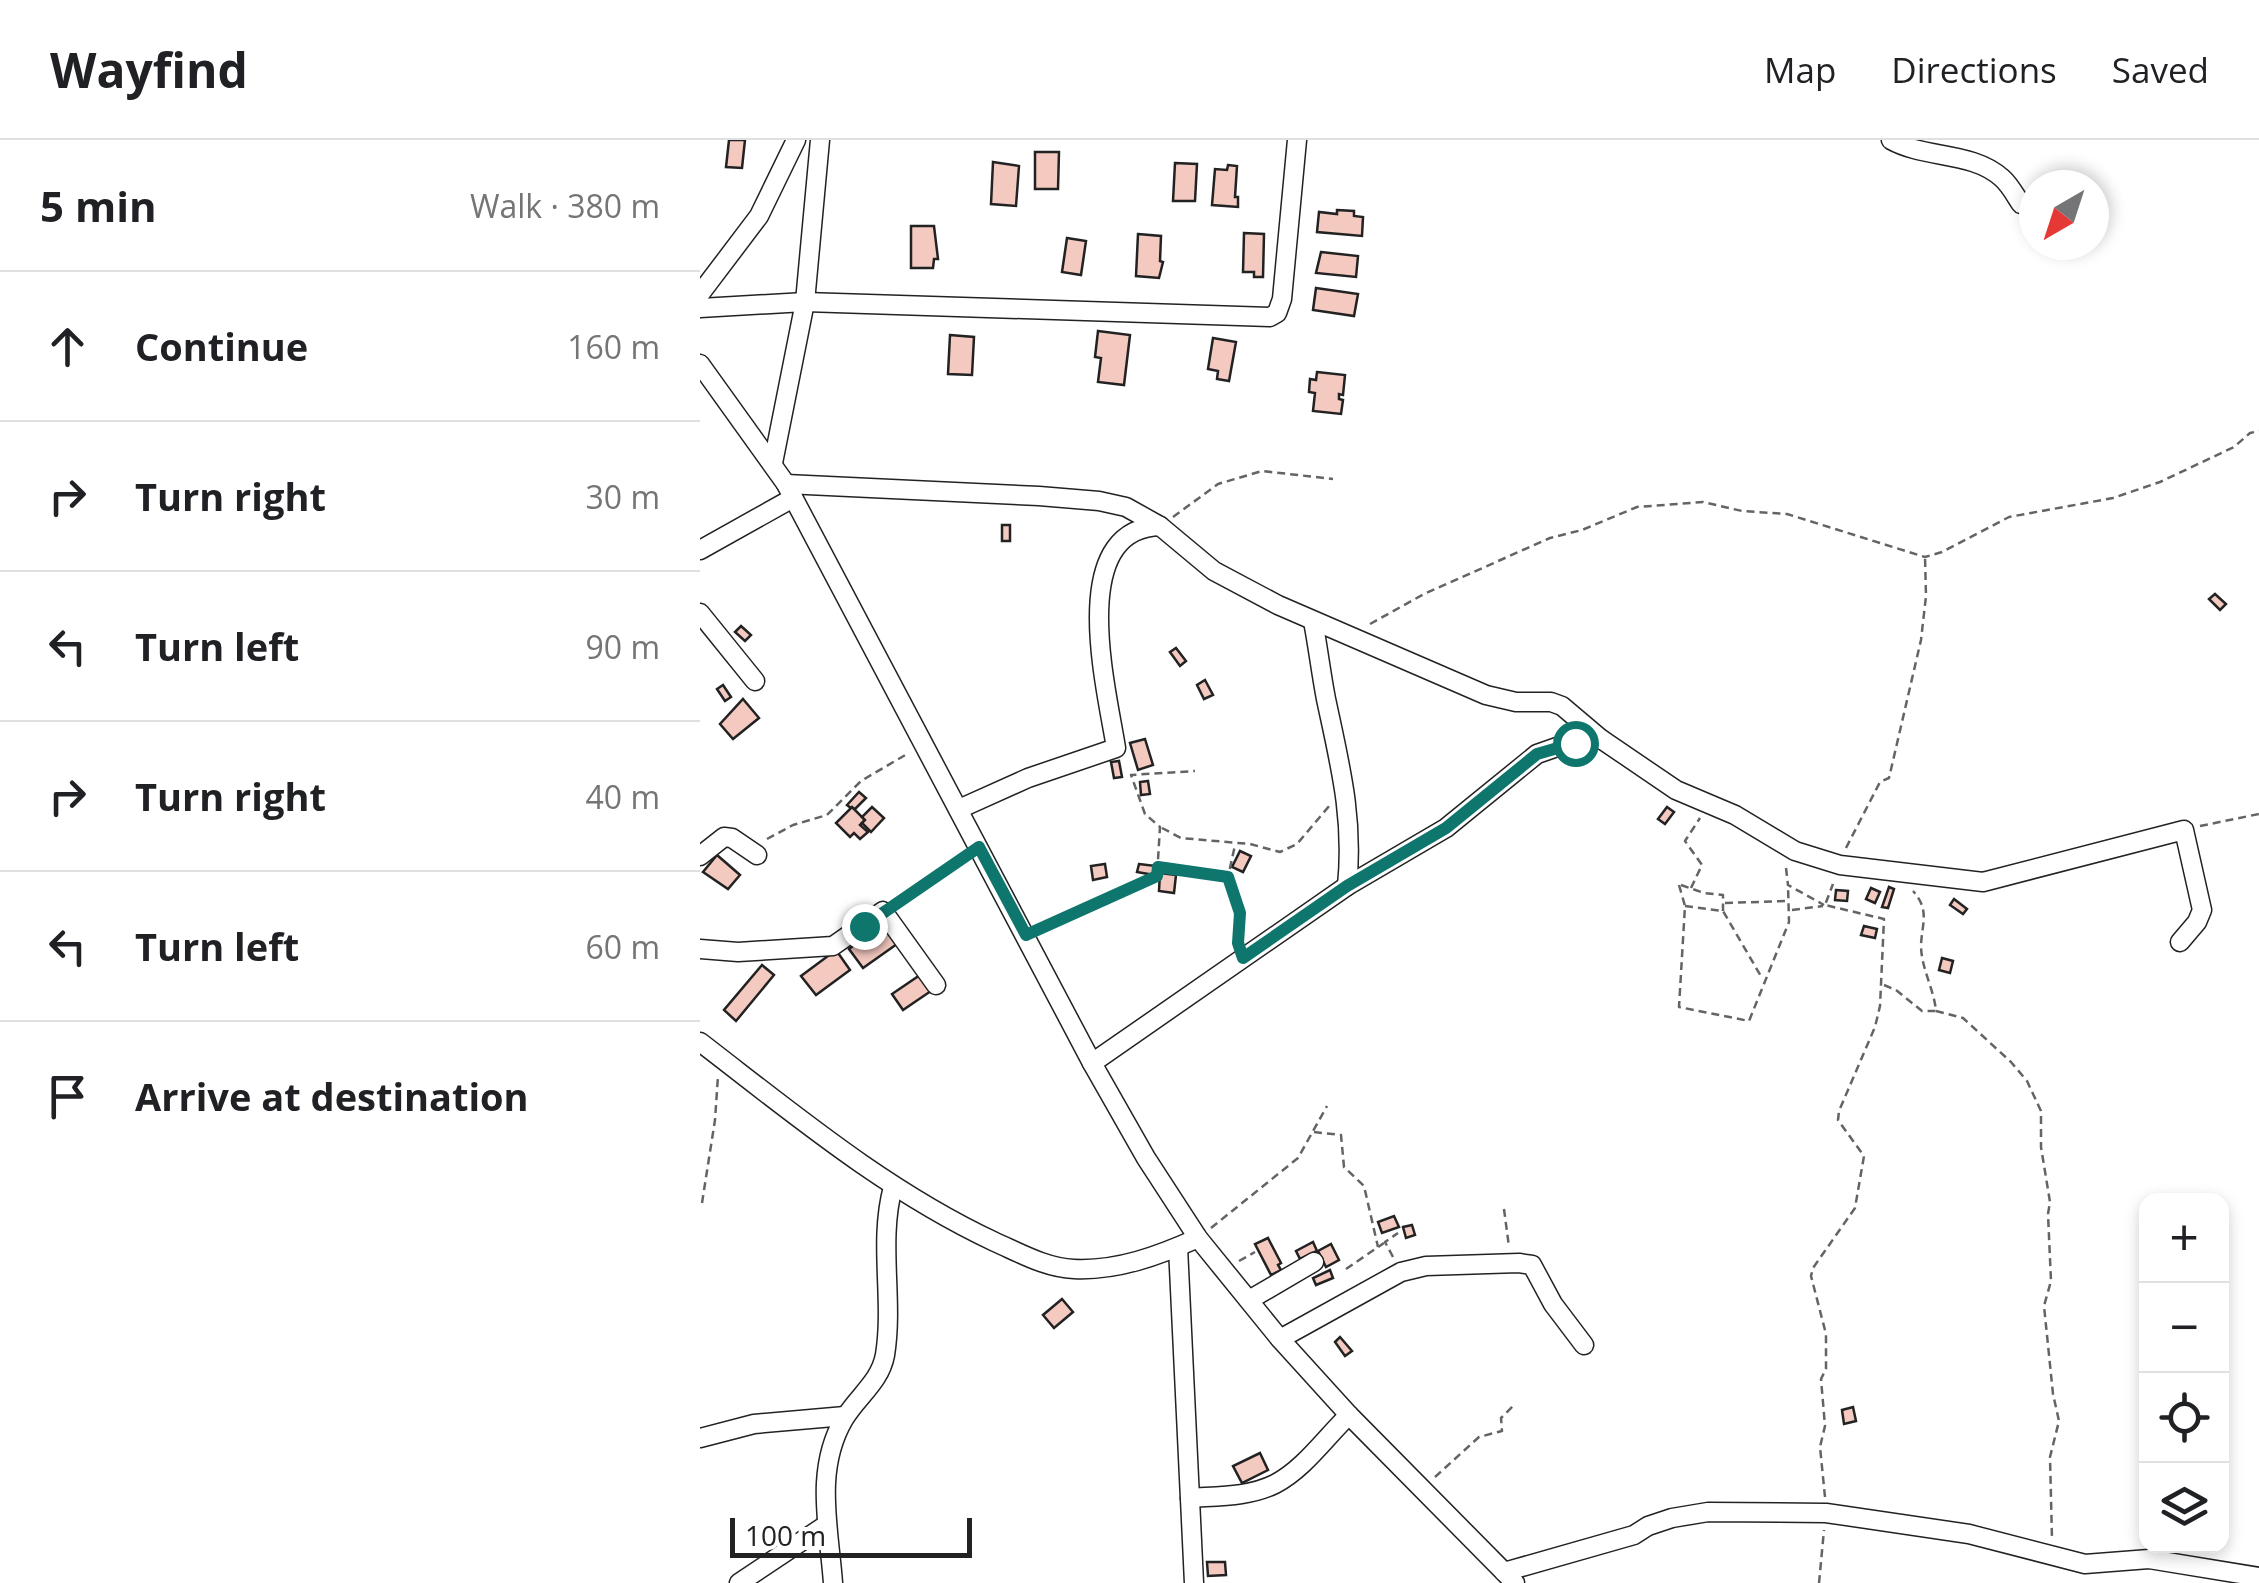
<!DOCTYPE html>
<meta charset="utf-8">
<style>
:root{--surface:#fff;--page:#f6f6f6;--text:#202124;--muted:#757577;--line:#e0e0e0}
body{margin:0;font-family:"Open Sans",sans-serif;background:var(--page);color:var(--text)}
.controls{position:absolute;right:30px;bottom:30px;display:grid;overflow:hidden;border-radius:20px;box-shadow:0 5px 15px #0003}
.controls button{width:90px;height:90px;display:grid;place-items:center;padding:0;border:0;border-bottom:2px solid var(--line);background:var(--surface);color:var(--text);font:50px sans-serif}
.compass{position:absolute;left:1319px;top:30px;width:90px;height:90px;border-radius:50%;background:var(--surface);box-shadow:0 5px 15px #0003;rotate:219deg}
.scale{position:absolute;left:30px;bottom:25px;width:242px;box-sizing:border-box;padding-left:10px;border:5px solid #222;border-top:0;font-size:28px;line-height:35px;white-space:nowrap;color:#222;-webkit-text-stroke:8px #fff;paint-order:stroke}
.stop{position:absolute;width:30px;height:30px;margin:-22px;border:8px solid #0f766e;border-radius:50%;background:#fff}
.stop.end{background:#0f766e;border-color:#fff;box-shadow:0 2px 10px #0008}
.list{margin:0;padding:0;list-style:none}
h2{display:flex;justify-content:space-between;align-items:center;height:130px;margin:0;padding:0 40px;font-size:42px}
h2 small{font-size:32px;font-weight:400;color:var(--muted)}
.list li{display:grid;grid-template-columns:65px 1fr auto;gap:30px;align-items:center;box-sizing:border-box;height:150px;padding:0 40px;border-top:2px solid var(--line)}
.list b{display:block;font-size:38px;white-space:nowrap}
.list em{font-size:32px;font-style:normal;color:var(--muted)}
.icon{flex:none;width:55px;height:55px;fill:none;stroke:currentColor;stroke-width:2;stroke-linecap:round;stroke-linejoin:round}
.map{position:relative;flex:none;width:1559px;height:1443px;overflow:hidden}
header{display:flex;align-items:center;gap:60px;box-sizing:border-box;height:140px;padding:0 50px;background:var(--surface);border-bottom:2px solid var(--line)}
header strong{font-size:48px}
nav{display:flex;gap:55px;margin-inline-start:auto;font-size:35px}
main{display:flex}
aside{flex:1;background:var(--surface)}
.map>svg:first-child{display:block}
.building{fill:#f3c9c0;stroke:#222;stroke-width:2.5}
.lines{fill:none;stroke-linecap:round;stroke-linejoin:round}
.minor-casing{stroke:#222;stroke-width:21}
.path{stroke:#646464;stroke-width:2.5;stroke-dasharray:8 5;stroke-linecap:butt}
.minor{stroke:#fff;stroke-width:18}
.route{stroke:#0f766e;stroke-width:12}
</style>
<header>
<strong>Wayfind</strong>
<nav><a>Map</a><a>Directions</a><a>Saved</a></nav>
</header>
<main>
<aside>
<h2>5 min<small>Walk · 380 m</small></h2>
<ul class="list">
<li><svg class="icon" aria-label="ahead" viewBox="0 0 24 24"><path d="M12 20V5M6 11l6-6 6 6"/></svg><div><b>Continue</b></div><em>160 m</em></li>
<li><svg class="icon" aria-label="right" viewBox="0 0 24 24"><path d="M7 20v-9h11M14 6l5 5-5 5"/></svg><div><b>Turn right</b></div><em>30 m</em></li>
<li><svg class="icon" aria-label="left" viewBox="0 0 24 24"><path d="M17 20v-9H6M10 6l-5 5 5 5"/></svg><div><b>Turn left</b></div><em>90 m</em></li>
<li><svg class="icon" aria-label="right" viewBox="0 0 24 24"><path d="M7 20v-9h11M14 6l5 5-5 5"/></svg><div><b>Turn right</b></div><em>40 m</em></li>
<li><svg class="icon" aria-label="left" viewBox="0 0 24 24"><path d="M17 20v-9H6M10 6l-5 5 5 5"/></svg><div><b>Turn left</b></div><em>60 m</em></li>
<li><svg class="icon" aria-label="arrive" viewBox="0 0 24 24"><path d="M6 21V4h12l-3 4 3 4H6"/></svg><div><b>Arrive at destination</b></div></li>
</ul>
</aside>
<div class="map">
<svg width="1559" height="1443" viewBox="0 0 1559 1443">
<rect width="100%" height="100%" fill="#fff"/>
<g class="building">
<polygon points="29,0 45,0 42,28 26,27"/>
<polygon points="335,12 359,12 358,49 335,49"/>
<polygon points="293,22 319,26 316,66 291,64"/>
<polygon points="475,23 497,24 495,61 473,61"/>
<polygon points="528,25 537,26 535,57 538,57 538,67 512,65 515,29 527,30"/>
<polygon points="637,70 654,71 654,76 663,77 662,96 617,92 619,72 637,74"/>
<polygon points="211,86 234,86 238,119 234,119 233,128 211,128"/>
<polygon points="544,93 564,94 563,137 554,137 554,132 543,132"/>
<polygon points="438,94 461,96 460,121 463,122 459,138 436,136"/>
<polygon points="367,98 386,101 381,135 362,132"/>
<polygon points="621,112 658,116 656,137 616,133"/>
<polygon points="616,148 658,154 654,176 613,170"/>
<polygon points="398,191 430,195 424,245 398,242 401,218 395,217"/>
<polygon points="250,195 274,197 272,235 248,234"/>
<polygon points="513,198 536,202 529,241 517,239 518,231 508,229"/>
<polygon points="617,232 645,235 643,255 639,254 639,259 643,260 641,274 613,271 615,253 609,252 610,239 616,240"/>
<rect x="302" y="385" width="8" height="16"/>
<polygon points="1515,454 1526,464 1520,470 1509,459"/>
<polygon points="41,486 51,495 45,501 35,492"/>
<polygon points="476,508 486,521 480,526 470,512"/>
<polygon points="505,540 513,555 504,559 497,545"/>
<polygon points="23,545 31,557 25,561 17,549"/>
<polygon points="43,559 59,578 33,599 20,584"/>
<polygon points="445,599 453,625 438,630 430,603"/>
<polygon points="419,621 422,637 414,638 411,622"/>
<polygon points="448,641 450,654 441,655 440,642"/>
<polygon points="159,652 166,658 155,669 151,668 147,665"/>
<polygon points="152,667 165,680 160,685 168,692 160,699 154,693 150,697 136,683"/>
<polygon points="172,667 184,678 171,692 162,683 165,680 162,677"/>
<polygon points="967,667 974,672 965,684 958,679"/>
<polygon points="540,711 551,716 543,732 532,727"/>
<polygon points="17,715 40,735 28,749 3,732"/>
<polygon points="405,724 407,737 393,740 391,726"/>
<polygon points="439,724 456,726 454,735 437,732"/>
<polygon points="460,733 476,735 474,753 459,751"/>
<polygon points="1189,747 1194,749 1188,768 1182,767"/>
<polygon points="1171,748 1180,752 1175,763 1166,759"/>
<polygon points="1136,750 1148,751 1147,761 1135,760"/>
<polygon points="1254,759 1267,769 1263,774 1250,765"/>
<polygon points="182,784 197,804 163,828 149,809"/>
<polygon points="1164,786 1177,789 1175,798 1161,795"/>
<polygon points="136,810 150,830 116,855 101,836"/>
<polygon points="1242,818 1253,821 1250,833 1239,830"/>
<polygon points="62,825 74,835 36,881 24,870"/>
<polygon points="220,835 231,851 203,870 192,854"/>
<polygon points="694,1076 699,1087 682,1093 678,1082"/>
<polygon points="712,1085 715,1095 706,1098 703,1087"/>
<polygon points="568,1098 581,1123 578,1125 581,1130 571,1135 555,1104"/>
<polygon points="613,1102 617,1111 600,1119 596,1111"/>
<polygon points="631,1104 639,1120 626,1127 618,1111"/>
<polygon points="630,1130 633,1138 616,1145 613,1138"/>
<polygon points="362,1159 373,1172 354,1188 343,1175"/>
<polygon points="640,1197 652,1211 645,1216 635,1202"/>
<polygon points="1153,1267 1156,1281 1144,1284 1142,1270"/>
<polygon points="560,1313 568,1330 542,1343 533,1326"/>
<polygon points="507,1422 525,1422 526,1435 508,1436"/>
</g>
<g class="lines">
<g class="minor-casing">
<g id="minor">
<path d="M1191,0C1225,19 1272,11 1302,38C1310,45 1315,55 1321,64"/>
<polyline points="0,154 59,76 96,0"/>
<polyline points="0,168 105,162 570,177 577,173 582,159 597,0"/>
<polyline points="0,224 86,344 392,923 446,1018 498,1098 580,1199 649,1275 815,1443"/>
<polyline points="73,323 105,162 120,0"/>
<polyline points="86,344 339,356 399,361 426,367 460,386 514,431 578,465 786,555 816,562 851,562 862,566 901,599 976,650 1035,675 1095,711 1140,725 1283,742 1484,690 1502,770 1497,782 1480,802"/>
<polyline points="0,410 93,358"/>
<polyline points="0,473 55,541"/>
<path d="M613,481C618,507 621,533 626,559C640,625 654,678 647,746"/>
<path d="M259,669L328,638L416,608C407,550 365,389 460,386"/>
<polyline points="0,716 24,697 32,698 57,715"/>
<polyline points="0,809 38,812 133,806 183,771 236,845"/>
<path d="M0,902C95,975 186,1051 295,1102C320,1113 346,1128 374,1129C417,1131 458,1116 498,1098"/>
<polyline points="392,923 647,746 746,688 837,614 860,606 901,599"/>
<polyline points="478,1107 494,1443"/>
<polyline points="549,1160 614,1122"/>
<polyline points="580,1199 701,1132 726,1126 819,1123 832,1125 853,1164 884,1205"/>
<polyline points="0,1298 54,1284 145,1276"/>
<path d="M490,1358C518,1356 549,1357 575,1344C604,1329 626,1297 649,1275"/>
<polyline points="804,1432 934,1395 948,1386 972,1378 1008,1372 1126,1373 1269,1394 1385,1424 1449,1419 1559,1437"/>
<polyline points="39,1443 126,1385"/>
<path d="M133,1443C129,1387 114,1330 144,1279C158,1256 180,1242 185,1215C194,1159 178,1102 193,1047"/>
</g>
</g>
<g class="path">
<polyline points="473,377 518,344 562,331 633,339"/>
<polyline points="670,484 724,454 850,398 882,390 937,367 1003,362 1042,371 1087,374 1225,417 1242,412 1309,377 1413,358 1460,342 1534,307 1550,293 1559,291"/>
<polyline points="1500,686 1559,674"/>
<polyline points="462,688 481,698 550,704 580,712 597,704 630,665"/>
<polyline points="67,699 93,685 127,675 161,641 207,614"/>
<polyline points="1146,708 1180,642 1189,638 1221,500 1226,456 1225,417"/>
<polyline points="459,727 528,737 535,705"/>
<polyline points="1086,728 1088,745 1124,765"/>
<polyline points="529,738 541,773 539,798"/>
<polyline points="979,745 985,766 979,867 1049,881 1089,782 1088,745"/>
<polyline points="981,745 1004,753 1023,755 1023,771"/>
<polyline points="991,748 1002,725 985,701 1000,678"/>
<polyline points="196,761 265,717"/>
<polyline points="1025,763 1087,761"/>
<polyline points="985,766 1023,771 1062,838"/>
<polyline points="1092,770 1123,766"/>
<polyline points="342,788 457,736 460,687 445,674 431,635 495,631"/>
<path d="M1184,845L1196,850L1222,871H1236C1234,849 1221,828 1221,805C1222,783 1230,770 1213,751"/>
<polyline points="1236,871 1263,878 1311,922 1327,941 1341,971 1341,1007 1350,1062 1348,1074 1351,1141 1344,1166 1353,1254 1359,1281 1350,1317 1352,1399"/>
<polyline points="614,992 641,995 644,1027 664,1046 678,1107"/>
<polyline points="2,1063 15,980 18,936"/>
<polyline points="804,1069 809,1107"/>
<polyline points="511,1088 598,1018 627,966"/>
<polyline points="693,1117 685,1102 698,1093"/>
<polyline points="539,1121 555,1112"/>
<polyline points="646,1129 684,1103"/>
<polyline points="735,1337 779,1297 802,1291 801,1278 814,1265"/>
<polyline points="1125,1357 1120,1307 1125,1286 1121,1239 1126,1229 1126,1194 1111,1136 1113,1128 1155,1068 1164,1016 1138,980 1139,971 1175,887 1180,866 1184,779 1125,765 1133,744"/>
<polyline points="1119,1443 1124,1390"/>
</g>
<use href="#minor" class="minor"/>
</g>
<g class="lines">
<polyline class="route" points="164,786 279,707 326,795 457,736 458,727 528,737 540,773 538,803 543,818 647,746 746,688 837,614 875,603"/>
</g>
</svg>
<div class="controls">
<button>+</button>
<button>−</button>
<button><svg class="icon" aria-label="locate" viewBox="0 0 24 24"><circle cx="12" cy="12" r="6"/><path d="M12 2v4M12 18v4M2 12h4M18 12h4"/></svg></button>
<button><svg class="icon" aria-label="layers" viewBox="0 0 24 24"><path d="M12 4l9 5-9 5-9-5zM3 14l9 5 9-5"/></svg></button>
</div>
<svg class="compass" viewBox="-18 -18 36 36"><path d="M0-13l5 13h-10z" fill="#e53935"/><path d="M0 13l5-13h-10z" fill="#757577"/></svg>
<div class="scale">100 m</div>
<div class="stop" style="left:875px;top:603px"></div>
<div class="stop end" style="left:164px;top:786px"></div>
</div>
</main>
